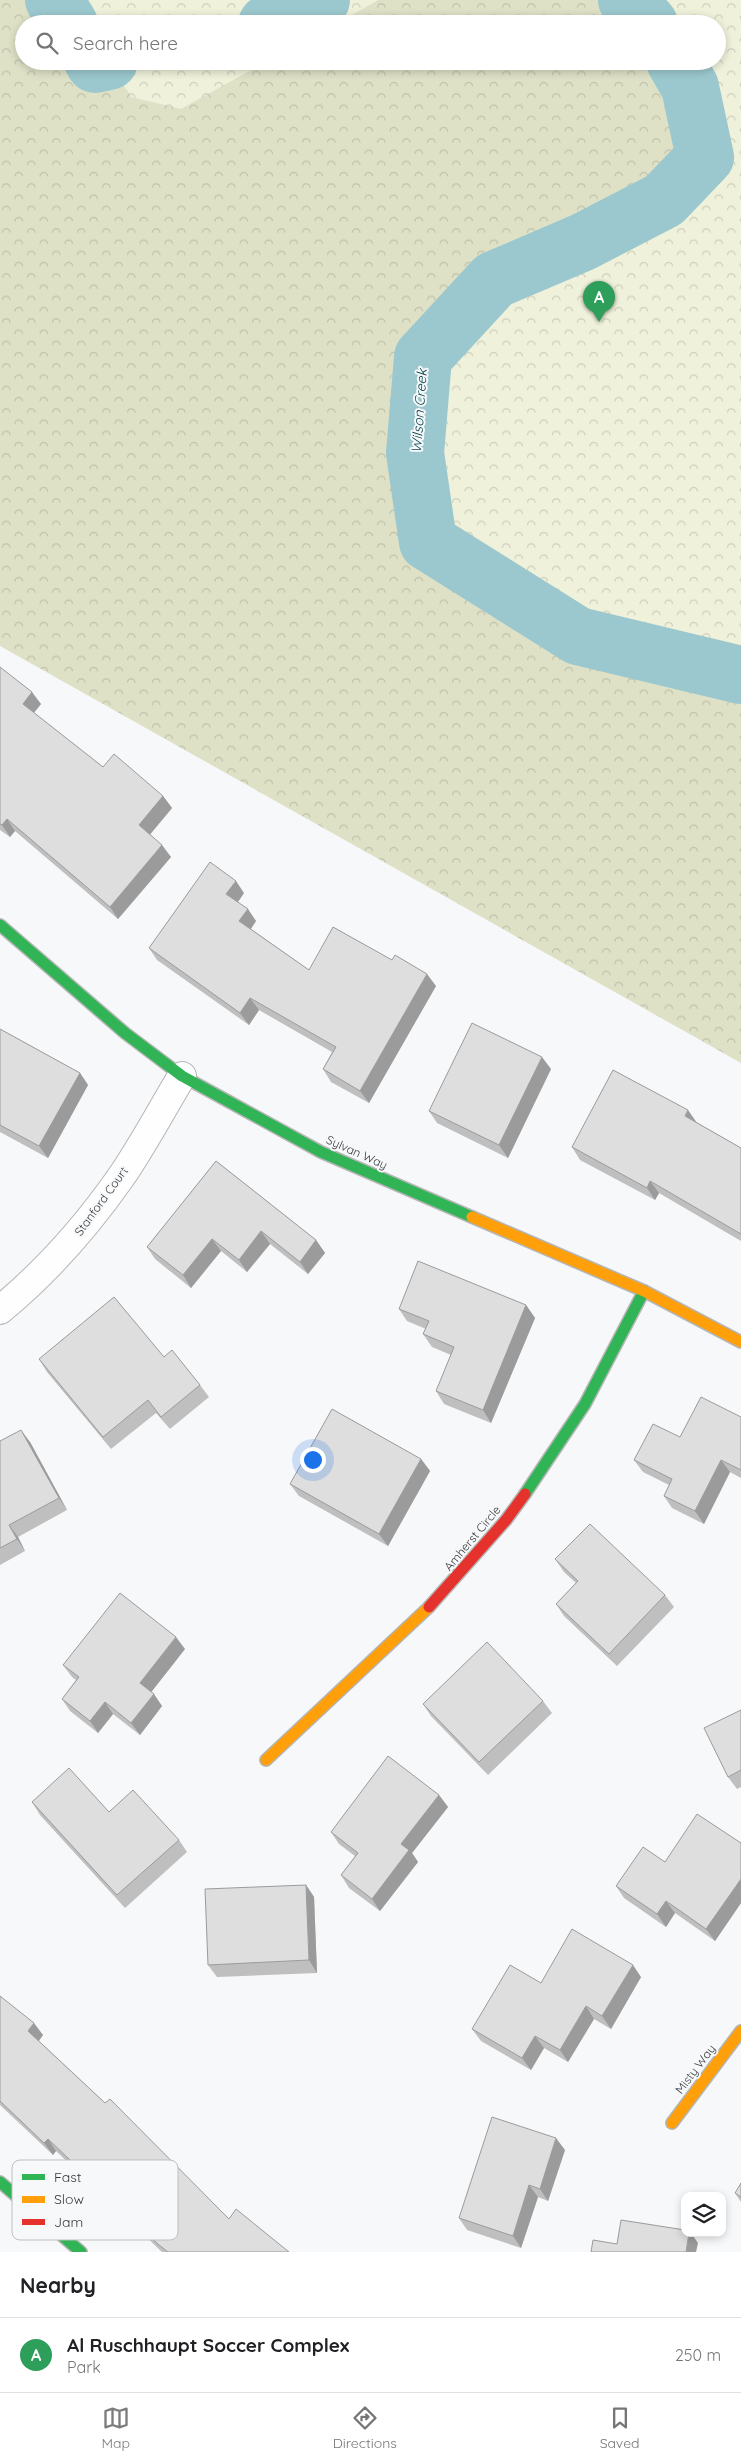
<!DOCTYPE html>
<style>
:root{--surface:#fff;--page:#f2f2f2;--text:#202124;--muted:#757577;--line:#e0e0e0;--accent:#7c7c7d}
body{margin:0;font-family:Quicksand,sans-serif;background:var(--page);color:var(--text)}
.controls{position:absolute;right:15px;bottom:15px;display:grid;overflow:hidden;border-radius:10px;box-shadow:0 2px 8px #0003}
.controls button{width:45px;height:45px;display:grid;place-items:center;padding:0;border:0;border-bottom:1px solid var(--line);background:var(--surface);color:var(--text);font:25px sans-serif}
.you{position:absolute;left:312px;top:1459px;width:18px;height:18px;margin:-12px;border:4px solid #fff;border-radius:50%;background:#1a73e8;box-shadow:0 0 0 8px #1a73e833}
.badge{display:grid;place-items:center;width:32px;height:32px;border-radius:50%;background:var(--accent);color:#fff;font-size:16px;font-weight:700}
.pin{position:absolute;translate:-50% -41px;filter:drop-shadow(0 1px 2px #0008)}
.pin::after{content:'';position:absolute;top:26px;width:18px;height:15px;background:inherit;clip-path:polygon(0 0,100% 0,50% 100%)}
.list{margin:0;padding:0;list-style:none}
h2{display:flex;justify-content:space-between;align-items:center;height:65px;margin:0;padding:0 20px;font-size:21px}
h2 small{font-size:16px;font-weight:400;color:var(--muted)}
.list li{display:grid;grid-template-columns:32px 1fr auto;gap:15px;align-items:center;box-sizing:border-box;height:75px;padding:0 20px;border-top:1px solid var(--line)}
.list b{display:block;font-size:19px;white-space:nowrap}
.list p{margin:0;font-size:16px;white-space:nowrap;color:var(--muted)}
.list em{font-size:16px;font-style:normal;color:var(--muted)}
.icon{flex:none;width:28px;height:28px;fill:none;stroke:currentColor;stroke-width:2;stroke-linecap:round;stroke-linejoin:round}
.map{position:relative;flex:none;width:741px;height:2252px;overflow:hidden}
.search{position:absolute;background:var(--surface);box-shadow:0 2px 8px #0003;left:15px;right:15px;top:15px;height:55px;display:flex;align-items:center;gap:12px;box-sizing:border-box;padding:0 18px;border-radius:28px;color:var(--muted);font-size:19px}
.sheet{height:140px;background:var(--surface)}
nav{display:flex;justify-content:space-around;align-items:center;box-sizing:border-box;height:70px;border-top:1px solid var(--line);background:var(--surface);font-size:14px;color:var(--muted)}
nav a{display:grid;justify-items:center;gap:2px}
nav .on{color:var(--accent)}
.map>svg:first-child{display:block}
.forest{fill:url(#forest-crowns)}
.park{fill:url(#park-crowns)}
.lines{fill:none;stroke-linecap:round;stroke-linejoin:round}
.river{stroke:#9bc8ce;stroke-width:58}
.street-casing{stroke:#b5b5b6;stroke-width:30}
.fast-casing{stroke:#b5b5b6;stroke-width:14}
.slow-casing{stroke:#b5b5b6;stroke-width:14}
.jam-casing{stroke:#b5b5b6;stroke-width:14}
.street{stroke:#fefefe;stroke-width:28}
.fast{stroke:#30b455;stroke-width:11}
.slow{stroke:#ff9f0a;stroke-width:11}
.jam{stroke:#e5322d;stroke-width:11}
.wall{fill:#bfbfc0}
.shaded-wall{fill:#9b9b9c}
.building{fill:#dededf;stroke:#9b9b9c}
.labels{text-anchor:middle;dominant-baseline:central;stroke-width:4;stroke-linejoin:round;paint-order:stroke}
.street-label{font-size:12px;fill:#39393a;stroke:#f6f8fa}
.water-label{font-size:14px;font-style:italic;fill:#0b474e;stroke:#f6f8fa}
.key{fill:#f6f8fa;stroke:#bdbfc0;stroke-width:1}
.key-label{font-size:14px;fill:#39393a}
</style>
<div class="map">
<svg width="741" height="2252" viewBox="0 0 741 2252">
<defs>
<pattern id="forest-crowns" width="20" height="18" patternUnits="userSpaceOnUse" patternTransform="scale(1.25)"><rect width="20" height="18" fill="#dee1c6"/><path d="M2 6a3 3 0 1 1 6 0M12 15a3 3 0 1 1 6 0" fill="none" stroke="#bfc2ab"/></pattern>
<pattern id="park-crowns" width="20" height="18" patternUnits="userSpaceOnUse" patternTransform="scale(1.25)"><rect width="20" height="18" fill="#eff1da"/><path d="M2 6a3 3 0 1 1 6 0M12 15a3 3 0 1 1 6 0" fill="none" stroke="#cecfbc"/></pattern>
</defs>
<rect width="100%" height="100%" fill="#f7f8f9"/>
<g class="forest">
<polygon points="0,0 66,0 82,24 24,24 24,61 107,61 132,97 180,108 267,61 653,61 709,126 610,241 497,295 415,348 548,635 741,686 741,1063 0,646"/>
<polygon points="378,0 600,0 620,24 335,24"/>
</g>
<g class="park">
<polygon points="66,0 378,0 335,24 82,24"/>
<polygon points="600,0 741,0 741,686 548,635 427,522 415,348 497,295 610,241 709,127 653,61 717,61 717,24 620,24"/>
<polygon points="107,61 267,61 181,109 132,97"/>
</g>
<g class="lines">
<g class="river">
<polyline points="54,0 69,24"/>
<polyline points="627,0 649,24"/>
<polyline points="267,24 321,0"/>
<polyline points="93,61 95,64 109,61"/>
<polyline points="675,61 690,87 705,157 664,200 583,242 494,280 423,357 415,453 428,542 578,636 741,675"/>
</g>
<g class="street-casing">
<path id="street" d="M0,1310C46,1272 86,1227 121,1177C143,1145 162,1109 182,1076"/>
</g>
<g class="fast-casing">
<g id="fast">
<polyline points="0,925 125,1033 182,1076 321,1152 472,1217"/>
<polyline points="525,1494 585,1404 644,1291"/>
<polyline points="0,2182 81,2252"/>
</g>
</g>
<g class="slow-casing">
<g id="slow">
<polyline points="472,1217 644,1291 741,1342"/>
<polyline points="266,1760 429,1607"/>
<polyline points="672,2123 741,2031"/>
</g>
</g>
<g class="jam-casing">
<polyline id="jam" points="429,1607 506,1520 525,1494"/>
</g>
<use href="#street" class="street"/>
<use href="#fast" class="fast"/>
<use href="#slow" class="slow"/>
<use href="#jam" class="jam"/>
</g>
<g class="wall">
<polygon points="0,667 41,704 34,713 103,767 163,796 172,808 150,834 171,857 118,919 15,831 10,837 0,830"/>
<polygon points="244,893 238,902 256,921 251,929 309,970 436,986 369,1103 331,1082 323,1069 332,1052 259,1010 249,1025 157,960 149,948"/>
<polygon points="0,1029 80,1073 88,1085 48,1158 0,1132"/>
<polygon points="551,1069 508,1158 437,1123 429,1111"/>
<polygon points="696,1122 741,1148 741,1241 659,1193 655,1200 580,1160 572,1147"/>
<polygon points="216,1161 316,1240 325,1253 308,1274 270,1244 247,1272 221,1251 191,1288 155,1259 147,1247"/>
<polygon points="526,1305 535,1318 491,1423 444,1404 436,1391 451,1355 432,1347 423,1334 426,1329 407,1321 399,1309"/>
<polygon points="164,1357 200,1385 209,1397 170,1429 156,1413 111,1449 47,1372 39,1359"/>
<polygon points="741,1417 741,1478 730,1472 704,1524 672,1508 664,1496 669,1485 643,1472 634,1460 680,1437"/>
<polygon points="0,1441 30,1442 67,1510 18,1537 25,1551 0,1565"/>
<polygon points="421,1459 430,1471 388,1546 299,1496 290,1484"/>
<polygon points="555,1559 665,1595 674,1607 617,1666 564,1616 556,1604 576,1583 564,1572"/>
<polygon points="185,1649 151,1692 162,1706 140,1735 113,1714 98,1733 70,1711 62,1699 76,1680 72,1677 63,1665"/>
<polygon points="543,1701 552,1713 488,1775 431,1716 423,1704"/>
<polygon points="741,1710 741,1787 737,1789 728,1777"/>
<polygon points="439,1795 448,1807 412,1853 418,1862 380,1911 349,1888 341,1875 355,1856 339,1844 331,1832"/>
<polygon points="32,1802 179,1840 187,1852 125,1908 40,1815"/>
<polygon points="741,1843 741,1903 715,1941 675,1913 666,1927 624,1898 616,1886 665,1862"/>
<polygon points="306,1885 314,1897 317,1973 217,1977 208,1965"/>
<polygon points="641,1977 611,2029 594,2019 568,2062 544,2048 531,2070 481,2041 472,2029 541,1983"/>
<polygon points="0,1996 43,2035 39,2041 229,2219 289,2252 162,2252 56,2151 53,2155 0,2105"/>
<polygon points="565,2150 548,2201 538,2197 521,2248 467,2230 459,2218"/>
<polygon points="741,2183 741,2202 735,2193"/>
</g>
<g class="shaded-wall">
<polygon points="32,692 41,704 31,716 23,704"/>
<polygon points="163,796 172,808 148,837 139,825"/>
<polygon points="7,819 15,831 10,837 2,825"/>
<polygon points="162,845 171,857 118,919 110,907"/>
<polygon points="236,881 244,893 235,906 226,894"/>
<polygon points="248,909 256,921 248,933 239,921"/>
<polygon points="427,974 436,986 369,1103 360,1091"/>
<polygon points="250,998 259,1010 249,1025 240,1013"/>
<polygon points="542,1057 551,1069 508,1158 499,1145"/>
<polygon points="80,1073 88,1085 48,1158 39,1146"/>
<polygon points="688,1110 697,1123 685,1116"/>
<polygon points="650,1181 659,1193 655,1200 647,1188"/>
<polygon points="261,1231 270,1244 247,1272 239,1260"/>
<polygon points="212,1239 221,1251 191,1288 183,1275"/>
<polygon points="316,1240 325,1253 308,1274 300,1262"/>
<polygon points="526,1305 535,1318 491,1423 483,1410"/>
<polygon points="21,1430 30,1442 67,1510 59,1498"/>
<polygon points="421,1459 430,1471 388,1546 379,1534"/>
<polygon points="721,1460 730,1472 704,1524 695,1511"/>
<polygon points="9,1525 18,1537 25,1551 17,1539"/>
<polygon points="176,1637 185,1649 149,1695 140,1683"/>
<polygon points="154,1694 162,1706 140,1735 131,1723"/>
<polygon points="105,1702 113,1714 98,1733 90,1721"/>
<polygon points="439,1795 448,1807 412,1853 418,1862 380,1911 372,1899 401,1844"/>
<polygon points="741,1879 741,1903 715,1941 706,1929"/>
<polygon points="306,1885 314,1897 317,1973 309,1960"/>
<polygon points="666,1901 675,1913 666,1927 657,1914"/>
<polygon points="633,1965 641,1977 611,2029 602,2016"/>
<polygon points="586,2006 594,2019 568,2062 560,2050"/>
<polygon points="34,2023 43,2035 37,2043 28,2031"/>
<polygon points="535,2036 544,2048 531,2070 522,2058"/>
<polygon points="556,2138 565,2150 548,2201 540,2189"/>
<polygon points="48,2139 56,2151 53,2155 44,2143"/>
<polygon points="529,2185 538,2197 521,2248 513,2236"/>
<polygon points="689,2233 691,2233 698,2243 696,2252 686,2252"/>
</g>
<g class="building">
<polygon points="0,667 32,692 23,704 103,767 114,754 163,796 139,825 162,845 110,907 7,819 2,825 0,824"/>
<polygon points="210,862 236,881 226,894 248,909 239,921 309,970 333,927 392,960 395,955 427,974 360,1091 323,1069 336,1047 250,998 240,1013 149,948"/>
<polygon points="472,1023 542,1057 499,1145 429,1111"/>
<polygon points="0,1029 80,1073 39,1146 0,1125"/>
<polygon points="613,1070 688,1110 685,1116 741,1148 741,1234 650,1181 647,1188 572,1147"/>
<polygon points="216,1161 316,1240 300,1262 261,1231 239,1260 212,1239 183,1275 147,1247"/>
<polygon points="418,1261 526,1305 483,1410 436,1391 454,1347 423,1334 429,1321 399,1309"/>
<polygon points="114,1297 164,1357 172,1350 200,1385 161,1417 148,1400 103,1437 39,1359"/>
<polygon points="701,1397 741,1417 741,1470 721,1460 695,1511 664,1496 672,1479 634,1460 653,1424 680,1437"/>
<polygon points="332,1409 421,1459 379,1534 290,1484"/>
<polygon points="21,1430 59,1498 9,1525 17,1539 0,1548 0,1441"/>
<polygon points="590,1524 665,1595 609,1654 556,1604 578,1581 555,1559"/>
<polygon points="120,1593 176,1637 140,1683 154,1694 131,1723 105,1702 90,1721 62,1699 79,1677 63,1665"/>
<polygon points="487,1642 543,1701 479,1762 423,1704"/>
<polygon points="741,1710 741,1770 728,1777 704,1728"/>
<polygon points="388,1756 439,1795 401,1844 409,1850 372,1899 341,1875 358,1853 331,1832"/>
<polygon points="69,1768 109,1812 133,1790 179,1840 117,1895 32,1802"/>
<polygon points="697,1814 741,1843 741,1879 706,1929 666,1901 657,1914 616,1886 643,1847 665,1862"/>
<polygon points="306,1885 309,1960 208,1965 205,1889"/>
<polygon points="572,1929 633,1965 602,2016 586,2006 560,2050 535,2036 522,2058 472,2029 510,1965 541,1983"/>
<polygon points="0,1996 34,2023 28,2031 105,2103 110,2099 229,2219 236,2209 289,2252 168,2252 159,2245 48,2139 44,2143 0,2101"/>
<polygon points="492,2117 556,2138 540,2189 529,2185 513,2236 459,2218"/>
<polygon points="741,2183 741,2197 735,2193"/>
<polygon points="621,2220 685,2230 685,2233 689,2233 686,2252 591,2252 593,2240 617,2244"/>
</g>
<g class="labels">
<g class="street-label">
<text transform="translate(357 1152) rotate(24)">Sylvan Way</text>
<text transform="translate(101 1201) rotate(-54)">Stanford Court</text>
<text transform="translate(472 1538) rotate(-50)">Amherst Circle</text>
<text transform="translate(695 2069) rotate(-53)">Misty Way</text>
</g>
<g class="water-label">
<text transform="translate(419 411) rotate(-86)">Wilson Creek</text>
</g>
</g>
<rect x="12" y="2160" width="166" height="80" rx="8" class="key"/>
<rect x="22" y="2174" width="23" height="6" fill="#30b455"/>
<rect x="22" y="2196" width="23" height="7" fill="#ff9f0a"/>
<rect x="22" y="2219" width="23" height="6" fill="#e5322d"/>
<g class="key-label">
<text x="54" y="2182">Fast</text>
<text x="54" y="2204">Slow</text>
<text x="54" y="2227">Jam</text>
</g>
</svg>
<div class="controls">
<button><svg class="icon" aria-label="layers" viewBox="0 0 24 24"><path d="M12 4l9 5-9 5-9-5zM3 14l9 5 9-5"/></svg></button>
</div>
<div class="you"></div>
<div class="pin badge" style="left:599px;top:322px;background:#2e9e5b">A</div>
<div class="search"><svg class="icon" aria-label="search" viewBox="0 0 24 24"><circle cx="10" cy="10" r="6"/><path d="M15 15l6 6"/></svg>Search here</div>
</div>
<section class="sheet">
<h2>Nearby<small></small></h2>
<ul class="list">
<li><span class="badge" style="background:#2e9e5b">A</span><div><b>Al Ruschhaupt Soccer Complex</b><p>Park</p></div><em>250 m</em></li>
</ul>
</section>
<nav>
<a class="on"><svg class="icon" aria-label="map" viewBox="0 0 24 24"><path d="M3 6l6-2 6 2 6-2v14l-6 2-6-2-6 2zM9 4v14M15 6v14"/></svg>Map</a>
<a><svg class="icon" aria-label="directions" viewBox="0 0 24 24"><path d="M12 3l9 9-9 9-9-9zM9 14v-3h6M13 9l2 2-2 2"/></svg>Directions</a>
<a><svg class="icon" aria-label="saved" viewBox="0 0 24 24"><path d="M7 4h10v16l-5-4-5 4z"/></svg>Saved</a>
</nav>
